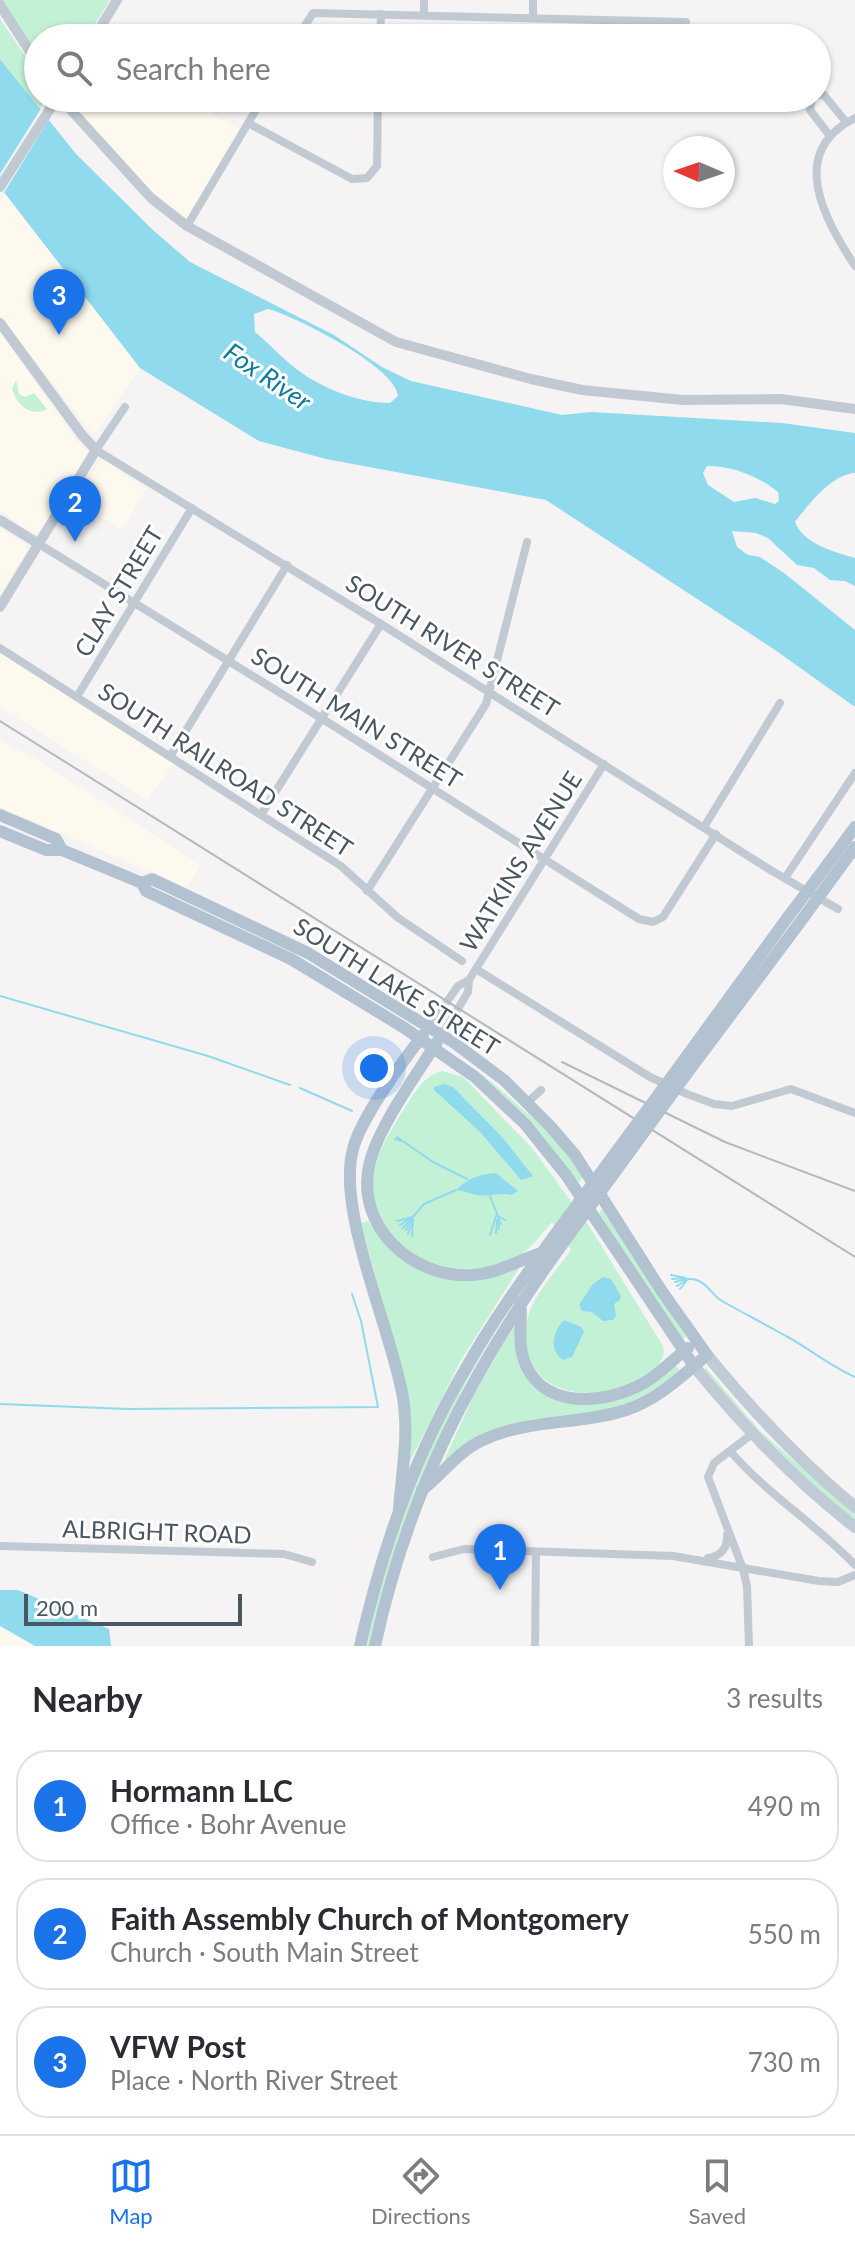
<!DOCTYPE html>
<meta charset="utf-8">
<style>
:root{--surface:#fff;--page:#f7f7f7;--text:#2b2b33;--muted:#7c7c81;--line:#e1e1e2;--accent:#1a73e8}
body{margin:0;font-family:Lato,sans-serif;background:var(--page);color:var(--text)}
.compass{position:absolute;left:663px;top:136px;width:72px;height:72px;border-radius:50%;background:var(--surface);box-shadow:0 2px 6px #0004;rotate:272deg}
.scale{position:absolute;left:24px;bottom:20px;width:218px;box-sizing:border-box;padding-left:8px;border:4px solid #4a5661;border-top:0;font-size:22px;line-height:28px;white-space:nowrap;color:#4a5661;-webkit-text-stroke:6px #fff;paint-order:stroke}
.you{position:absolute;left:374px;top:1068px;width:28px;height:28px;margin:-20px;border:6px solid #fff;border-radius:50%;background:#1a73e8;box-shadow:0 0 0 12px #1a73e833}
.badge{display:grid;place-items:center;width:52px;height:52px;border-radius:50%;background:var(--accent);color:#fff;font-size:26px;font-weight:700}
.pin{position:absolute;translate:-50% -66px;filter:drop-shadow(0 2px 4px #0008)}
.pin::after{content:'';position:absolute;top:42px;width:28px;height:24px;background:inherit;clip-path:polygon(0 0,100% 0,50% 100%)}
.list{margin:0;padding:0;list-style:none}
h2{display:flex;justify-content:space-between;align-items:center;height:104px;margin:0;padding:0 32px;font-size:34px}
h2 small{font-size:26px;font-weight:400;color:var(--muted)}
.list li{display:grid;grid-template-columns:52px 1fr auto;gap:24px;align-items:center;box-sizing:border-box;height:112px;margin:0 16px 16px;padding:0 16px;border:2px solid var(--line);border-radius:32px}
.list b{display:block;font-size:30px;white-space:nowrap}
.list p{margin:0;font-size:26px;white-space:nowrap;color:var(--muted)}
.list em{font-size:26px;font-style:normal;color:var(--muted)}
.icon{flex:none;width:44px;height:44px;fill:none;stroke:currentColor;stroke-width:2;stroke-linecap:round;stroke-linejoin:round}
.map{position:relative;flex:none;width:855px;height:1646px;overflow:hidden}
.search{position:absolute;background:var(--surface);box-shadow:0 2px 6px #0004;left:24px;right:24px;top:24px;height:88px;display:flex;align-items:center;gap:20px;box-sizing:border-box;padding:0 28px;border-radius:44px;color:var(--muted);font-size:30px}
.sheet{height:488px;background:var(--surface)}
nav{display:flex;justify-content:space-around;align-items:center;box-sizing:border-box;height:112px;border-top:2px solid var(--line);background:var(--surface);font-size:22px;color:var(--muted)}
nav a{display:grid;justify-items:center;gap:4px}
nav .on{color:var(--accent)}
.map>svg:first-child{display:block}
.commercial{fill:#fdf9ef}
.green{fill:#c3f1d5}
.water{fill:#90daee;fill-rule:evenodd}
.pier{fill:#f5f3f3}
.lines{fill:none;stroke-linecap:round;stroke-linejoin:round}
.stream{stroke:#90daee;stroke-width:2}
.minor{stroke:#c1cad2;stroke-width:8}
.tertiary{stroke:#c1cad2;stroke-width:10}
.secondary{stroke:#c1cbd6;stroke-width:12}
.primary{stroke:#b3c2d1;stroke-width:12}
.rail{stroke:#b5b8bd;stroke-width:2}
.primary-bridge{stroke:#b3c2d1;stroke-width:12}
.labels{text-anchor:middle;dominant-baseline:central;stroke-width:6;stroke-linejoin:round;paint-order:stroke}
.street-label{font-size:24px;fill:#4a5661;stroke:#fff}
.water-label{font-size:26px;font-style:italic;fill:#0c7c9b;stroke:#fff}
</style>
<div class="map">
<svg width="855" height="1646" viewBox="0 0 855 1646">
<rect width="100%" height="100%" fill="#f5f3f3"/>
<g class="commercial">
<polygon points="65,98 185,98 241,130 187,221 150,193"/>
<polygon points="5,193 140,368 94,436 0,317 0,201"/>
<polygon points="0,331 75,439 87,450 84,460 39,532 35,533 0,511"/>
<polygon points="102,459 146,489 122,530 75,500"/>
<polygon points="0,528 25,544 28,549 0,594"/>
<polygon points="0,652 174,764 147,800 0,707"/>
<polygon points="0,741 38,760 201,865 187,888 0,807"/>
<polygon points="0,1618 46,1646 0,1646"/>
</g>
<g class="green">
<polygon points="0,0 110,0 86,38 38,38 38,57"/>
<polygon points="0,19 38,75 38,98 45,98 40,109 0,59"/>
<path d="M16,380L19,394L25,397L34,393L47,409C30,418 17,404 12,389Z"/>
<path d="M442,1071L463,1077L532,1148L589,1226L663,1346C673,1385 561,1418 533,1365C525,1350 523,1334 528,1317C535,1293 556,1271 571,1250L552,1222C543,1232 534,1245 523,1253C466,1291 370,1258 373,1182C374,1157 388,1135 401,1114C412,1097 421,1077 442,1071Z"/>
<polygon points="482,1074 547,1130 585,1176 578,1183 480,1076"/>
<polygon points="604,1206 686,1337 681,1340 599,1213"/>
<polygon points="368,1221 389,1248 433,1275 521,1265 461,1360 407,1467 387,1318 361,1223"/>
<path d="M505,1314L465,1384L427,1465L396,1548L370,1646H365C382,1576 401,1507 432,1442C453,1397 479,1355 505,1314Z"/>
<path d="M516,1323L525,1372L587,1404L675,1365L680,1370C661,1386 643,1399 620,1407L529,1423L444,1461L476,1390Z"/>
<path d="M706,1368L761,1432L855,1514V1521C799,1475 751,1424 703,1370Z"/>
</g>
<g class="water">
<path d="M0,59L76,154L154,231L190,262L334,335L382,367L411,381L562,415L591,412L782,423L855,433V473C832,474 808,505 795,522C803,544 835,552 855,558V586L845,581L830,580L814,568L797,565L768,538L756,533L732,531L737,547L748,555L760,557L784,573L855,630V707L775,650L546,500L326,459L259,441L140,368L0,187ZM268,309C295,316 396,367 398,396L390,403C361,403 326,390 302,373C285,362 271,345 255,332L254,314ZM707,466C733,466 758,476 778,492L779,501L775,504L755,498L734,502L708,485L703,473Z"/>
<polygon points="445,1084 453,1087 502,1137 533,1176 521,1180 480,1132 434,1090 434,1087"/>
<path d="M496,1173L518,1191L512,1195C500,1192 489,1197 477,1195C469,1194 464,1190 456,1190C469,1178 478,1174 496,1173Z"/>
<polygon points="603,1277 611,1279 621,1296 620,1300 614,1304 616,1316 613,1320 603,1321 592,1312 582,1311 579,1305 593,1284"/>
<path d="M564,1320L581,1327L584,1332L572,1357L563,1360C548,1350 553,1331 564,1320Z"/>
<polygon points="0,1590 18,1590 109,1629 111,1646 35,1646 0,1626"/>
</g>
<polygon class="pier" points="42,107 50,118 2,196 0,174"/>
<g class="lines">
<g class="stream">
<polyline points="0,996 208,1056 290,1085"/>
<polyline points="300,1088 352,1111"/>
<polyline points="397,1137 433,1162 467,1179"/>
<polyline points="395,1139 402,1141"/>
<polyline points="490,1196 501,1224"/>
<polyline points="498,1216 505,1220"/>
<polyline points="498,1220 499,1229"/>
<polyline points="397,1221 412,1217"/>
<polyline points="400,1225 409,1219"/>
<polyline points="403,1228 424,1204 456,1190"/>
<polyline points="406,1230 411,1221"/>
<polyline points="496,1233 497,1220"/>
<polyline points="408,1234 412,1222"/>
<polyline points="490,1235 496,1216"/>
<polyline points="412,1236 413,1218"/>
<polyline points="671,1275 686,1278"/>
<polyline points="672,1279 684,1278"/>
<path d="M675,1282C683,1280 691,1277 699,1281C708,1285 713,1296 722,1301C743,1313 765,1324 786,1336C810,1349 830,1366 855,1377"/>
<polyline points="677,1286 685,1281"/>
<polyline points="680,1289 688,1279"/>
<polyline points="0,1404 128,1409 378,1407 361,1321 352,1294"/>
</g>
<g class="minor">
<polyline points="424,15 424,0"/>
<polyline points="533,18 533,0"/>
<polyline points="297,38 313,13 686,22"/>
<polyline points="380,38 381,14"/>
<polyline points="817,95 824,95 846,122"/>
<polyline points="812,98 810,110 830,136"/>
<path d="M855,118C786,152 825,220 855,266"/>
<polyline points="248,123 352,179 367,178 377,166 378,98"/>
<polyline points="187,226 263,98"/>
<polyline points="125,407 96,450 381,624 772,871 838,909"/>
<polyline points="39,544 329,723 639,919 653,922 663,917 716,834"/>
<polyline points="0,648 341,866 397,917 462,961"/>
<polyline points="78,695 192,508"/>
<polyline points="171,755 287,565"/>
<polyline points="262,813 381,624"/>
<polyline points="704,827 780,703"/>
<polyline points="785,878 855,773"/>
<polyline points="367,891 486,704 527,542"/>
<polyline points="476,969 650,1077 687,1094 714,1104 732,1106 791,1089 855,1113"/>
<polyline points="429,1027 458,986 469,980"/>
<polyline points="442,1035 468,992 469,980 604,764"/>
<polyline points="528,1102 541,1090"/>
<path d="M730,1451C767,1494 816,1524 855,1565"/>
<polyline points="0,1546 284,1554 312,1562"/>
<polyline points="433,1557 464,1549 673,1556 819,1581 838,1582 855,1575"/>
<path d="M708,1558C721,1556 728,1548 727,1535"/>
<polyline points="535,1646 536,1552"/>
<polyline points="749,1646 747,1586 743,1569 708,1477 714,1463 752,1434"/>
</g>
<g class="tertiary">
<polyline points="0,5 38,64"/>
<polyline points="94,38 117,0"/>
<polyline points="60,98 151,198 187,226 396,342 531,379 582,390 683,400 781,399 855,409"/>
<polyline points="0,187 57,98"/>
<polyline points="0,323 82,435 96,450 0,607"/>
<polyline points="0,520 39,544"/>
</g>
<g class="secondary">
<path d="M707,1355C752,1410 800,1462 855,1507"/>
<path d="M694,1366C742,1425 794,1480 855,1527"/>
</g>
<g class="primary">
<polyline points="0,815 56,839 62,850"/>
<polyline points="0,831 46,850 62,850 142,883 146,891 291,959 403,1027 475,1077 525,1124 566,1175 694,1366"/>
<polyline points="824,869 855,827"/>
<polyline points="834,876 855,847"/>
<path d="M142,883L152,879L308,953L453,1042L504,1080L550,1126L575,1155L661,1290L707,1355C682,1376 657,1400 626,1410C580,1425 527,1419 483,1440C458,1451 443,1474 422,1490"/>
<path d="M437,1042C416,1076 377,1128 369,1166C356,1227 412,1278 471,1275C496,1274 518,1261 541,1253"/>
<polyline points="681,1064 788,917"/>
<polyline points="691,1068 798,925"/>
<path d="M520,1302C523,1320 517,1338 523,1357C539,1411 604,1405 644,1383C660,1374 673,1359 688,1348"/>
<path d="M399,1508C402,1472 409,1434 403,1398C392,1330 336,1212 353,1149C361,1118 403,1061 423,1035"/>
<path d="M360,1646C382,1548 415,1454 466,1368C492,1322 523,1279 554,1236"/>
<path d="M375,1646C408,1493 470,1372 561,1246"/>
</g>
<g class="rail">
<polyline points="0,721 855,1257"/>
<polyline points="562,1062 725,1142 855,1191"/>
</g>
<g class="primary-bridge">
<polyline points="788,917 824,869"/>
<polyline points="798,925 834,876"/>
<polyline points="554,1236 681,1064"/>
<polyline points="561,1246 691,1068"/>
</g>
</g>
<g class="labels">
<g class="street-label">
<text transform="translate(118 591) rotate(-59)">CLAY STREET</text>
<text transform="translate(453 645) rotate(32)">SOUTH RIVER STREET</text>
<text transform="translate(357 717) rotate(32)">SOUTH MAIN STREET</text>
<text transform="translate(226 769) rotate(33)">SOUTH RAILROAD STREET</text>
<text transform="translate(520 861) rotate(-58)">WATKINS AVENUE</text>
<text transform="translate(397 986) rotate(32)">SOUTH LAKE STREET</text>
<text transform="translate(157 1531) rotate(2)">ALBRIGHT ROAD</text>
</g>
<g class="water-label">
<text transform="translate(268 376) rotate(34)">Fox River</text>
</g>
</g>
</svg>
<svg class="compass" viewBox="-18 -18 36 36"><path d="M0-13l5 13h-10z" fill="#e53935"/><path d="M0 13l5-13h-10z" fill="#7c7c81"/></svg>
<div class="scale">200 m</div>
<div class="you"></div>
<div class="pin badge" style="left:500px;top:1590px">1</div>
<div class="pin badge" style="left:75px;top:542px">2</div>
<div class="pin badge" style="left:59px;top:335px">3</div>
<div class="search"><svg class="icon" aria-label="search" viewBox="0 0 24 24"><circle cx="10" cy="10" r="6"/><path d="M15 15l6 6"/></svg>Search here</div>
</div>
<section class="sheet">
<h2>Nearby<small>3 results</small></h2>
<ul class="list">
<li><span class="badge">1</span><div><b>Hormann LLC</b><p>Office · Bohr Avenue</p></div><em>490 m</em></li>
<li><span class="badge">2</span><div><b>Faith Assembly Church of Montgomery</b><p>Church · South Main Street</p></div><em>550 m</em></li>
<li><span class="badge">3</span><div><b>VFW Post</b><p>Place · North River Street</p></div><em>730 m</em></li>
</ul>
</section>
<nav>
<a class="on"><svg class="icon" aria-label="map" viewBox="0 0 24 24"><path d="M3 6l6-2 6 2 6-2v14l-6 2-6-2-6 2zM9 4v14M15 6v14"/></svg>Map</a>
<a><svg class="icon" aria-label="directions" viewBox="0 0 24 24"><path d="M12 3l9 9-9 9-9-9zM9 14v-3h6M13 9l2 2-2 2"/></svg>Directions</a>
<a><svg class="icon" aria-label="saved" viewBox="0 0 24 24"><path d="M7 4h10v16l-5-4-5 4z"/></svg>Saved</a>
</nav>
